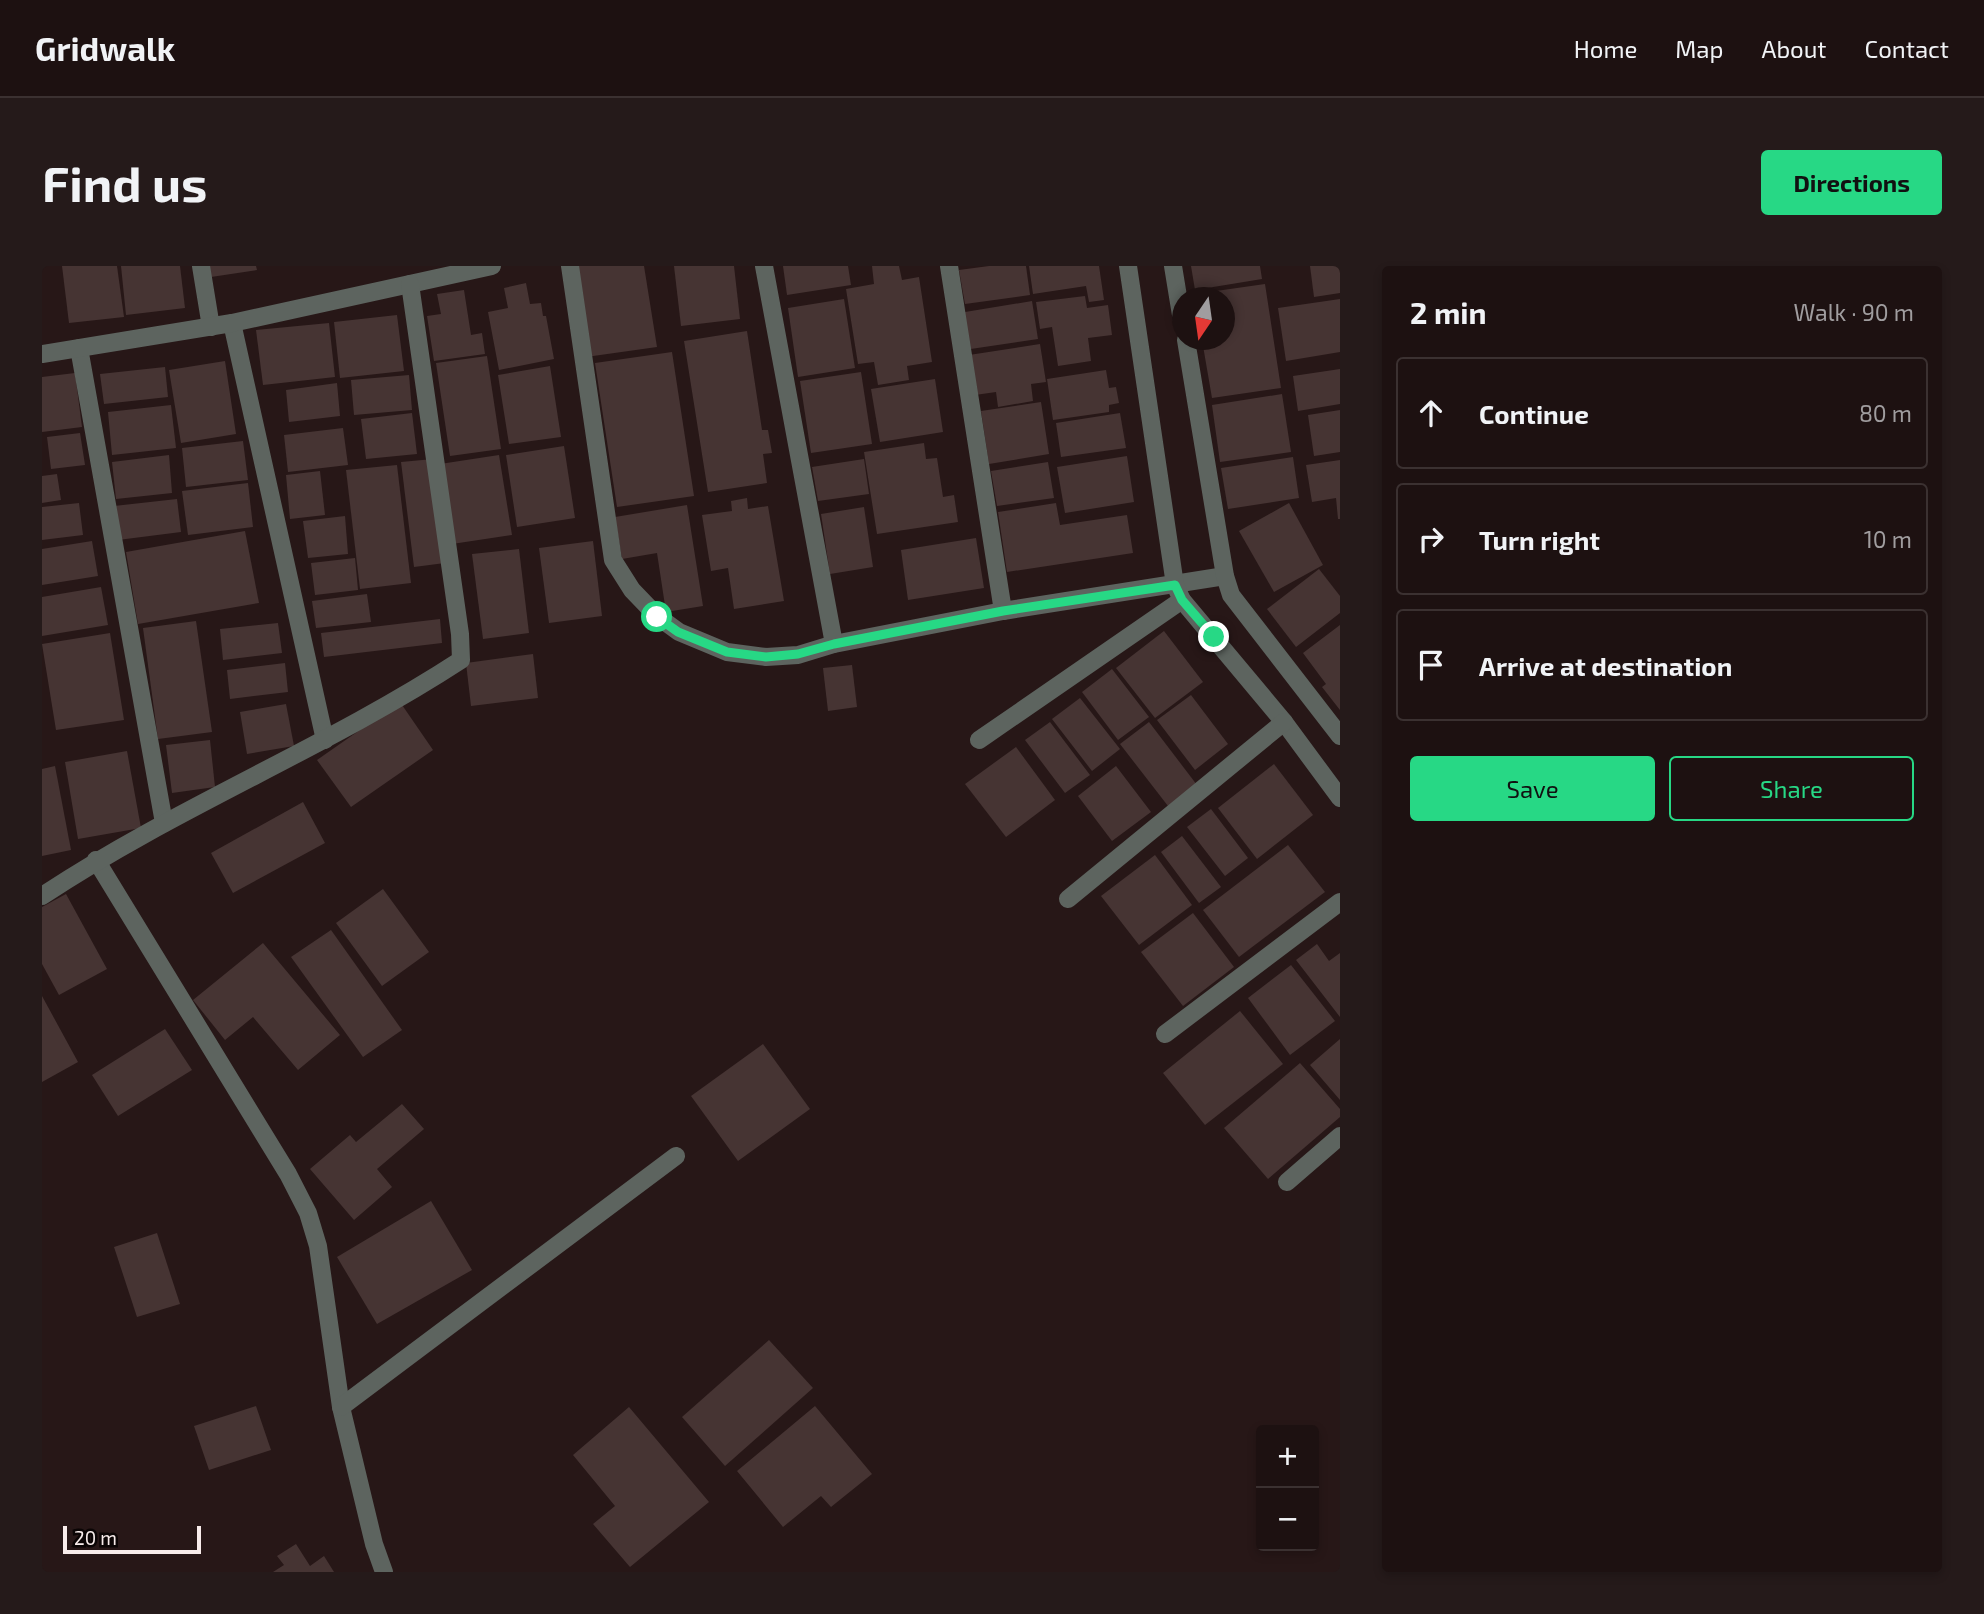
<!DOCTYPE html>
<meta charset="utf-8">
<style>
:root{--surface:#1d1111;--page:#251a1a;--text:#f1f3f6;--muted:#a09d9f;--line:#3b3131;--accent:#27d885}
body{margin:0;font-family:"Exo 2",sans-serif;background:var(--page);color:var(--text)}
.controls{position:absolute;right:21px;bottom:21px;display:grid;overflow:hidden;border-radius:7px;box-shadow:0 4px 10px #0003}
.controls button{width:63px;height:63px;display:grid;place-items:center;padding:0;border:0;border-bottom:2px solid var(--line);background:var(--surface);color:var(--text);font:35px sans-serif}
.compass{position:absolute;left:1130px;top:21px;width:63px;height:63px;border-radius:50%;background:var(--surface);box-shadow:0 4px 10px #0003;rotate:193deg}
.scale{position:absolute;left:21px;bottom:18px;width:138px;box-sizing:border-box;padding-left:7px;border:4px solid #f8eceb;border-top:0;font-size:19px;line-height:24px;white-space:nowrap;color:#f8eceb;-webkit-text-stroke:5px #0b0505;paint-order:stroke}
.stop{position:absolute;width:21px;height:21px;margin:-16px;border:5px solid #27d885;border-radius:50%;background:#fff}
.stop.end{background:#27d885;border-color:#fff;box-shadow:0 2px 7px #0008}
.list{margin:0;padding:0;list-style:none}
h2{display:flex;justify-content:space-between;align-items:center;height:91px;margin:0;padding:0 28px;font-size:30px}
h2 small{font-size:23px;font-weight:400;color:var(--muted)}
.list li{display:grid;grid-template-columns:46px 1fr auto;gap:21px;align-items:center;box-sizing:border-box;height:112px;margin:0 14px 14px;padding:0 14px;border:2px solid var(--line);border-radius:7px}
.list b{display:block;font-size:26px;white-space:nowrap}
.list em{font-size:23px;font-style:normal;color:var(--muted)}
.actions{display:flex;gap:14px;padding:21px 28px}
.actions a{flex:1;padding:16px 0;border:2px solid var(--accent);border-radius:7px;text-align:center;font-size:24px;color:var(--accent)}
.actions .main{background:var(--accent);color:#111}
.icon{flex:none;width:38px;height:38px;fill:none;stroke:currentColor;stroke-width:2;stroke-linecap:round;stroke-linejoin:round}
.map{position:relative;flex:none;width:1298px;height:1306px;overflow:hidden;border-radius:7px}
header{display:flex;align-items:center;gap:42px;box-sizing:border-box;height:98px;padding:0 35px;background:var(--surface);border-bottom:2px solid var(--line)}
header strong{font-size:33px}
nav{display:flex;gap:38px;margin-inline-start:auto;font-size:24px}
.intro{display:flex;align-items:center;justify-content:space-between;box-sizing:border-box;height:168px;padding:0 42px}
h1{margin:0;font-size:49px}
.button{padding:18px 32px;border-radius:7px;background:var(--accent);color:#111;font-size:24px;font-weight:700}
main{display:flex;gap:42px;padding:0 42px}
aside{flex:1;background:var(--surface);border-radius:7px;box-shadow:0 4px 10px #0003}
.map>svg:first-child{display:block}
.building{fill:#463433}
.lines{fill:none;stroke-linecap:round;stroke-linejoin:round}
.minor{stroke:#5d645f;stroke-width:18}
.route{stroke:#27d885;stroke-width:9}
</style>
<header>
<strong>Gridwalk</strong>
<nav><a>Home</a><a>Map</a><a>About</a><a>Contact</a></nav>
</header>
<div class="intro"><h1>Find us</h1><a class="button">Directions</a></div>
<main>
<div class="map">
<svg width="1298" height="1306" viewBox="0 0 1298 1306">
<rect width="100%" height="100%" fill="#271717"/>
<g class="building">
<polygon points="20,0 75,0 82,51 27,57"/>
<polygon points="79,0 138,0 143,42 84,49"/>
<polygon points="167,0 214,0 215,4 169,11"/>
<polygon points="535,0 602,0 615,81 544,91"/>
<polygon points="632,0 692,0 698,53 639,60"/>
<polygon points="741,0 806,0 809,19 745,29"/>
<polygon points="830,0 857,0 860,14 877,11 890,96 865,100 867,114 836,119 832,96 816,98 804,23 832,18"/>
<polygon points="947,0 984,0 988,29 923,38 917,4"/>
<polygon points="987,0 1057,0 1062,34 1047,36 1044,20 991,28"/>
<polygon points="1149,0 1218,0 1220,13 1153,24"/>
<polygon points="1268,0 1298,0 1298,27 1272,31"/>
<polygon points="484,17 488,38 499,37 501,50 504,50 512,93 457,104 446,46 466,42 462,22"/>
<polygon points="1223,18 1239,122 1170,132 1160,74 1182,74 1182,32 1154,32 1153,28"/>
<polygon points="422,24 429,69 440,67 443,88 392,95 385,50 399,48 395,28"/>
<polygon points="1043,30 1045,42 1066,39 1070,69 1046,72 1049,95 1016,100 1010,61 998,63 994,36"/>
<polygon points="802,33 813,102 756,111 746,42"/>
<polygon points="1298,33 1298,86 1244,95 1236,42"/>
<polygon points="990,35 996,73 922,84 917,47"/>
<polygon points="355,49 362,105 298,112 292,56"/>
<polygon points="287,57 293,111 221,119 214,64"/>
<polygon points="705,65 720,164 726,164 730,187 721,188 725,217 666,226 642,75"/>
<polygon points="998,78 1004,116 989,118 991,135 956,141 954,126 933,129 927,89"/>
<polygon points="630,86 652,230 575,241 553,97"/>
<polygon points="445,90 459,183 408,190 394,97"/>
<polygon points="183,95 194,168 139,177 127,104"/>
<polygon points="508,100 519,171 467,178 456,109"/>
<polygon points="123,101 126,131 62,138 58,108"/>
<polygon points="1298,103 1298,138 1256,145 1251,110"/>
<polygon points="1064,104 1067,122 1074,121 1077,137 1067,139 1067,146 1011,154 1005,113"/>
<polygon points="819,106 830,178 769,187 758,115"/>
<polygon points="33,107 40,161 0,166 0,111"/>
<polygon points="367,109 370,144 312,149 309,114"/>
<polygon points="893,113 901,166 838,176 829,123"/>
<polygon points="295,117 298,150 247,156 244,124"/>
<polygon points="1240,128 1249,186 1178,196 1170,139"/>
<polygon points="999,136 1007,188 947,198 939,145"/>
<polygon points="129,139 134,182 70,189 66,146"/>
<polygon points="1298,144 1298,186 1272,190 1266,149"/>
<polygon points="370,147 375,188 324,193 319,153"/>
<polygon points="1078,147 1084,182 1019,191 1014,157"/>
<polygon points="301,162 306,199 246,206 242,169"/>
<polygon points="38,167 43,199 9,203 5,171"/>
<polygon points="201,175 206,214 144,221 140,182"/>
<polygon points="882,177 884,193 895,192 901,231 912,229 916,256 835,268 822,186"/>
<polygon points="522,180 533,252 475,261 464,189"/>
<polygon points="127,189 130,227 74,233 70,196"/>
<polygon points="457,189 470,269 410,278 398,198"/>
<polygon points="1085,190 1092,236 1023,247 1015,201"/>
<polygon points="1251,191 1257,232 1186,243 1179,202"/>
<polygon points="391,193 403,297 372,301 359,196"/>
<polygon points="822,193 827,228 776,235 770,201"/>
<polygon points="1298,194 1298,253 1296,253 1294,232 1270,236 1264,199"/>
<polygon points="1006,196 1012,232 955,240 949,205"/>
<polygon points="355,199 369,317 318,323 304,204"/>
<polygon points="278,205 283,249 248,253 244,209"/>
<polygon points="15,208 19,234 0,237 0,210"/>
<polygon points="206,217 211,261 146,269 140,225"/>
<polygon points="705,232 706,243 726,240 742,335 692,343 686,302 669,305 660,249 690,245 689,235"/>
<polygon points="135,233 139,266 76,274 72,240"/>
<polygon points="37,237 41,269 0,274 0,241"/>
<polygon points="1014,237 1018,259 1085,249 1091,287 965,306 956,246"/>
<polygon points="1247,237 1281,299 1232,326 1197,265"/>
<polygon points="645,239 661,340 624,346 615,287 580,293 573,251"/>
<polygon points="822,241 831,301 788,308 779,248"/>
<polygon points="303,250 306,288 266,292 261,255"/>
<polygon points="203,265 217,337 96,358 84,286"/>
<polygon points="934,272 942,322 866,334 859,284"/>
<polygon points="50,275 56,310 0,319 0,283"/>
<polygon points="551,275 560,350 507,357 497,282"/>
<polygon points="477,283 487,367 441,373 430,288"/>
<polygon points="313,292 316,324 273,329 269,297"/>
<polygon points="1277,303 1298,330 1298,347 1254,381 1225,343"/>
<polygon points="59,321 66,359 0,370 0,331"/>
<polygon points="325,328 329,356 274,362 270,335"/>
<polygon points="398,353 400,377 282,391 279,367"/>
<polygon points="154,355 170,466 116,473 101,362"/>
<polygon points="236,357 240,387 181,394 178,363"/>
<polygon points="1298,359 1298,444 1280,421 1284,418 1261,387"/>
<polygon points="1122,365 1161,416 1113,452 1074,402"/>
<polygon points="68,367 82,454 14,464 0,378"/>
<polygon points="491,388 496,432 429,440 424,397"/>
<polygon points="243,397 246,426 188,433 185,404"/>
<polygon points="810,399 815,441 786,445 781,402"/>
<polygon points="1070,403 1107,451 1076,474 1040,426"/>
<polygon points="1149,429 1186,478 1153,504 1115,454"/>
<polygon points="1038,432 1078,483 1050,505 1010,453"/>
<polygon points="358,436 391,484 309,541 275,494"/>
<polygon points="244,438 252,480 205,488 198,446"/>
<polygon points="1008,456 1048,509 1023,527 983,474"/>
<polygon points="1107,456 1155,519 1126,540 1078,478"/>
<polygon points="168,474 173,521 130,527 124,479"/>
<polygon points="974,481 1013,534 964,571 923,518"/>
<polygon points="85,485 99,562 36,573 23,496"/>
<polygon points="1232,498 1271,549 1215,593 1176,542"/>
<polygon points="13,500 29,584 0,590 0,503"/>
<polygon points="1074,500 1109,546 1070,575 1036,530"/>
<polygon points="261,536 283,577 191,627 169,587"/>
<polygon points="1169,543 1206,592 1183,610 1145,561"/>
<polygon points="1140,570 1179,621 1157,637 1119,586"/>
<polygon points="1246,579 1283,626 1197,691 1161,644"/>
<polygon points="1113,589 1150,639 1097,679 1059,630"/>
<polygon points="341,623 387,686 340,720 294,657"/>
<polygon points="24,628 65,703 17,729 0,698 0,641"/>
<polygon points="1151,647 1192,701 1141,740 1099,686"/>
<polygon points="289,664 360,764 321,791 249,691"/>
<polygon points="221,677 298,769 256,804 211,751 183,774 151,734"/>
<polygon points="1275,678 1287,695 1298,687 1298,751 1254,694"/>
<polygon points="1249,699 1293,755 1248,789 1206,732"/>
<polygon points="0,730 36,796 0,816"/>
<polygon points="1198,745 1241,798 1163,859 1121,807"/>
<polygon points="123,763 150,804 76,850 50,809"/>
<polygon points="1298,773 1298,834 1268,799"/>
<polygon points="721,778 768,843 696,895 649,830"/>
<polygon points="1258,797 1298,843 1298,851 1226,913 1182,862"/>
<polygon points="360,838 382,863 335,903 350,921 312,954 268,903 308,869 314,876"/>
<polygon points="389,935 430,1004 335,1058 295,991"/>
<polygon points="115,967 138,1038 95,1051 72,981"/>
<polygon points="727,1074 771,1122 683,1200 640,1151"/>
<polygon points="214,1140 229,1184 167,1204 152,1160"/>
<polygon points="773,1140 830,1208 789,1241 779,1230 741,1261 695,1205"/>
<polygon points="587,1141 667,1236 588,1301 551,1258 573,1240 531,1189"/>
<polygon points="254,1278 268,1300 282,1290 292,1306 231,1306 242,1299 235,1290"/>
</g>
<g class="lines">
<g class="minor">
<polyline points="159,0 169,61"/>
<polyline points="528,0 571,294 590,324 615,350 637,366 685,386 724,391 756,389 792,378 961,345 1183,310"/>
<polyline points="722,0 792,378"/>
<polyline points="907,0 961,345"/>
<polyline points="1086,0 1133,319 1140,334 1242,456 1298,532"/>
<polyline points="1131,0 1140,55"/>
<polyline points="190,57 283,474"/>
<polyline points="1144,74 1183,310 1189,329 1298,470"/>
<polyline points="37,82 122,557"/>
<polyline points="0,88 190,57 450,0"/>
<polyline points="937,474 1140,334"/>
<polyline points="54,594 246,908 266,947 276,980 299,1141 332,1278 342,1306"/>
<path d="M0,630C134,541 284,482 419,394L418,368L368,18"/>
<polyline points="1026,633 1242,456"/>
<polyline points="1123,768 1298,636"/>
<polyline points="1245,916 1298,870"/>
<polyline points="299,1141 634,890"/>
</g>
</g>
<g class="lines">
<polyline class="route" points="615,351 636,366 685,386 724,391 756,388 792,378 961,345 1133,319 1140,334 1172,371"/>
</g>
</svg>
<div class="controls">
<button>+</button>
<button>−</button>
</div>
<svg class="compass" viewBox="-18 -18 36 36"><path d="M0-13l5 13h-10z" fill="#e53935"/><path d="M0 13l5-13h-10z" fill="#a09d9f"/></svg>
<div class="scale">20 m</div>
<div class="stop" style="left:615px;top:351px"></div>
<div class="stop end" style="left:1172px;top:371px"></div>
</div>
<aside>
<h2>2 min<small>Walk · 90 m</small></h2>
<ul class="list">
<li><svg class="icon" aria-label="ahead" viewBox="0 0 24 24"><path d="M12 20V5M6 11l6-6 6 6"/></svg><div><b>Continue</b></div><em>80 m</em></li>
<li><svg class="icon" aria-label="right" viewBox="0 0 24 24"><path d="M7 20v-9h11M14 6l5 5-5 5"/></svg><div><b>Turn right</b></div><em>10 m</em></li>
<li><svg class="icon" aria-label="arrive" viewBox="0 0 24 24"><path d="M6 21V4h12l-3 4 3 4H6"/></svg><div><b>Arrive at destination</b></div></li>
</ul>
<div class="actions"><a class="main">Save</a><a>Share</a></div>
</aside>
</main>
